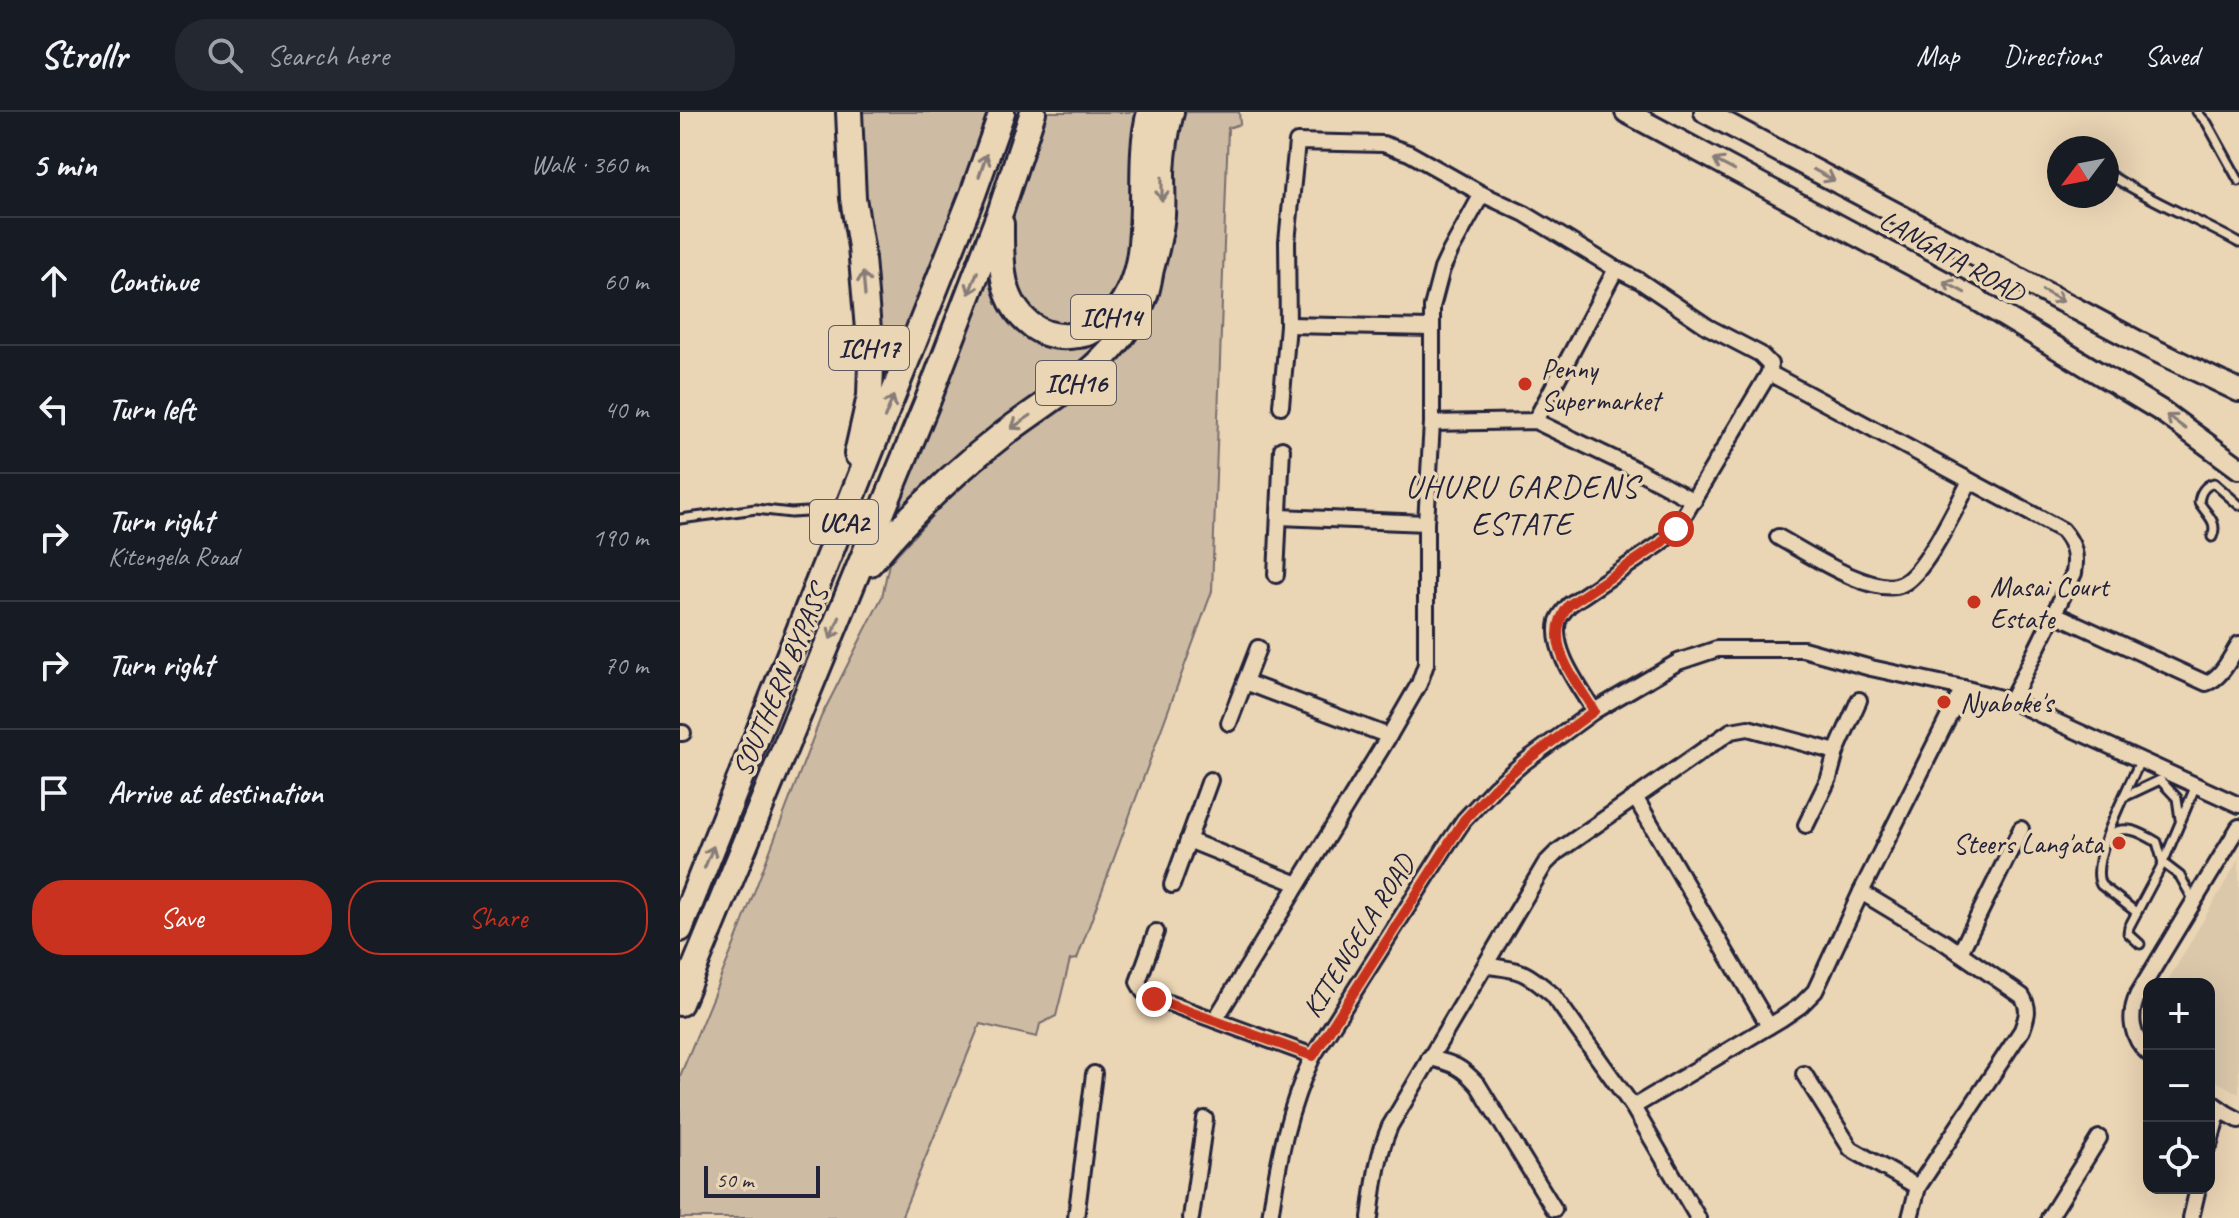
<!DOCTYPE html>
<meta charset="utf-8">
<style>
:root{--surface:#171b24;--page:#242831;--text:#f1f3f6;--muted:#9ea1a6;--line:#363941;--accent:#c8321e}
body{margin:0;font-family:Caveat,sans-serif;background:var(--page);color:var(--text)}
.controls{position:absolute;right:24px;bottom:24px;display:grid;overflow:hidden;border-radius:16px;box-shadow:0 8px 32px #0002}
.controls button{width:72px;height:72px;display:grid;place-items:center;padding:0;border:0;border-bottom:2px solid var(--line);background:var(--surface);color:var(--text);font:40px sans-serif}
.compass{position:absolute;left:1367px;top:24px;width:72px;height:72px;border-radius:50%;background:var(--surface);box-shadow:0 8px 32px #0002;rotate:238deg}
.scale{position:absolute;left:24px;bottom:20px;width:116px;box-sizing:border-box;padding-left:8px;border:4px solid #22223b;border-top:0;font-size:22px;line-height:28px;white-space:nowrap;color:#22223b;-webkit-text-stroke:6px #ead5b4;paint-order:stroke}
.stop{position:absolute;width:24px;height:24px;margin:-18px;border:6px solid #c8321e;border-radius:50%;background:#fff}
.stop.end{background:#c8321e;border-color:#fff;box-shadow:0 2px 8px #0008}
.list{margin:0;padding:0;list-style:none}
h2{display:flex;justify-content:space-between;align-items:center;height:104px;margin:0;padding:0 32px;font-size:34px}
h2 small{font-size:26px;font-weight:400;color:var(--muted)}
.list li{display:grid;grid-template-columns:52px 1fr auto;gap:24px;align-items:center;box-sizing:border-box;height:128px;padding:0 32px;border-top:2px solid var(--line)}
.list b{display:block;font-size:30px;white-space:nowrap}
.list p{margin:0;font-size:26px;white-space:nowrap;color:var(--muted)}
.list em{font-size:26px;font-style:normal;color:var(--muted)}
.actions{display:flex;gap:16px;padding:24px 32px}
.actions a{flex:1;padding:18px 0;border:2px solid var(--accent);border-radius:32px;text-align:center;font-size:28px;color:var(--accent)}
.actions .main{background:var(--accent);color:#fff}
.icon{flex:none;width:44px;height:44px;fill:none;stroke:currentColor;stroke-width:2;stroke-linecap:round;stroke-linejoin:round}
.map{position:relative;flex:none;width:1559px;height:1106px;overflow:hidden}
header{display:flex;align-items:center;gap:48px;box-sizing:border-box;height:112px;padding:0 40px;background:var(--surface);border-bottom:2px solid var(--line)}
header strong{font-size:38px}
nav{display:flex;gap:44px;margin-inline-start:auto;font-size:28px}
.search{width:560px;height:72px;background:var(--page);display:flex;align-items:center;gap:20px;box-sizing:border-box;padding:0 28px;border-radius:32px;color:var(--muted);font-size:30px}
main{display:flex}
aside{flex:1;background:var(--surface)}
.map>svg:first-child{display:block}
.built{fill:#dbc8ab}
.green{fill:#cdbba3;stroke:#786e6f;stroke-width:2}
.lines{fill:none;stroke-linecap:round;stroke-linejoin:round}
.service-casing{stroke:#22223b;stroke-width:13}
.minor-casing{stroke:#22223b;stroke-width:20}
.secondary-casing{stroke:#22223b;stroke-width:26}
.trunk-casing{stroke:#22223b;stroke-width:30}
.service{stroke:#ead5b4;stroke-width:7}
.minor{stroke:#ead5b4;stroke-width:14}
.secondary{stroke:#ead5b4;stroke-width:20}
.trunk{stroke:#ead5b4;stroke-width:24}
.oneway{stroke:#867c78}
.route{stroke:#c8321e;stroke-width:10}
.poi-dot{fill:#c8321e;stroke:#ead5b4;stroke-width:3}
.labels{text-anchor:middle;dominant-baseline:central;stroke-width:7;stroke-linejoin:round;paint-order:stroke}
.shield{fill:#ead5b4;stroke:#5e585f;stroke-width:2}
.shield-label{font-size:26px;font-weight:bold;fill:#22223b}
.street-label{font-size:28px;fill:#22223b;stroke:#ead5b4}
.poi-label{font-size:28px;fill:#22223b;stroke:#ead5b4;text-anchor:start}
.quarter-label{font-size:32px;letter-spacing:2px;fill:#22223b;stroke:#ead5b4}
</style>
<header>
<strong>Strollr</strong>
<div class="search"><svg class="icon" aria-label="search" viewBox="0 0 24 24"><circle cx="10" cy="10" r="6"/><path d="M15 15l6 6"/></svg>Search here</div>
<nav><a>Map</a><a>Directions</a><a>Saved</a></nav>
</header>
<main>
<aside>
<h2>5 min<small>Walk · 360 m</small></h2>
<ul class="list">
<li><svg class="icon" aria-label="ahead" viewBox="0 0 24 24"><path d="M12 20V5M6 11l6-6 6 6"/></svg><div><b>Continue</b></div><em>60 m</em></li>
<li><svg class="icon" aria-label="left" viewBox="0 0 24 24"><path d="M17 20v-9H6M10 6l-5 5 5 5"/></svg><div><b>Turn left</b></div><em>40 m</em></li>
<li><svg class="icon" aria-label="right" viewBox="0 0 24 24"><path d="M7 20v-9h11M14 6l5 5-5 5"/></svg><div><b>Turn right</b><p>Kitengela Road</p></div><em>190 m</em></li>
<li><svg class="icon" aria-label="right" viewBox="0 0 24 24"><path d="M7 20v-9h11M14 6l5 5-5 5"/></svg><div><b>Turn right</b></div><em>70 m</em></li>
<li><svg class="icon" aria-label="arrive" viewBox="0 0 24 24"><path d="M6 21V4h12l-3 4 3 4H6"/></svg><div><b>Arrive at destination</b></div></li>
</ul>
<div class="actions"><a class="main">Save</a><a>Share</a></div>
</aside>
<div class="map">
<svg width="1559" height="1106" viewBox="0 0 1559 1106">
<rect width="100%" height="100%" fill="#ead5b4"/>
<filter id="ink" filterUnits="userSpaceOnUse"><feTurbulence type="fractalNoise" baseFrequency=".0125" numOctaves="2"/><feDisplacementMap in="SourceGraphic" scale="16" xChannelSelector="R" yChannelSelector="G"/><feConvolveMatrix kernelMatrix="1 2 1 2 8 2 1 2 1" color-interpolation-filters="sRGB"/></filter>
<g filter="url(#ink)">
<polygon class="built" points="1559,747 1559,982 1529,965 1529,872 1486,872"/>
<g class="green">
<polygon points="178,0 308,0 235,209 187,313"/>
<polygon points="361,0 462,0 449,157 432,190 409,209 379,216 351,204 335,180 330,150 333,101"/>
<polygon points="506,0 559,0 560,12 548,16 532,479 397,847 390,848 376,904 360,912 357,925 300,912 221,1106 0,1106 0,964 54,833 141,605 202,485 209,451 261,394 334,328 407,277 445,240 481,173 490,130 498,22"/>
<polygon points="316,132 319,183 333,214 360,232 388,237 435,216 408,245 193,435"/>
</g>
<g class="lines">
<g class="service-casing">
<g id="service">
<polyline points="1517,0 1527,11 1559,69"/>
<polyline points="1390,34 1393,36"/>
<path d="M1427,61C1469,89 1515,106 1559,131"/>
<polyline points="0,407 76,397 111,401 160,398"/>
<path d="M1532,425C1539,410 1526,402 1519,390C1520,381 1525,373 1534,371L1559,393"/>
<polyline points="1446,684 1480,668 1497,686 1500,707"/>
<path d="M1428,723C1446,712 1460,720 1477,730L1483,751L1500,764L1514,789"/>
<path d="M1456,800L1421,773C1408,749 1449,675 1460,649"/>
<polyline points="1460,832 1448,821 1449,815 1483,751 1516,673"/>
</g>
</g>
<g class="minor-casing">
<g id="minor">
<polyline points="608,213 751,216"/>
<path d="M1089,261L1382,418C1394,432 1397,442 1394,461L1331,589"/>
<path d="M601,294L608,213L607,130L617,30L703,32L729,41L802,82L845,102L936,157L960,169L1028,215L1080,242L1090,252L1089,261L996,417L980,432L889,493C885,498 880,503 878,509C871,539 900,575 914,599"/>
<polyline points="855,309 936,157"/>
<polyline points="752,311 855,309 949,354 1014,389"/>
<polyline points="599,405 746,411"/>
<path d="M1098,425C1124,439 1194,486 1222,472C1245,462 1277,393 1290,369"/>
<polyline points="596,463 602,337"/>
<path d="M1375,502L1526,571C1542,566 1550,546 1559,532"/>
<polyline points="565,570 709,624"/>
<polyline points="549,611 578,536"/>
<polyline points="0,621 3,621"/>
<polyline points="955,685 1089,914"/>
<polyline points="1126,713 1149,666 1156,640 1179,588"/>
<polyline points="508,728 618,772"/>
<polyline points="492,773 530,668"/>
<path d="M1181,780L1264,830L1342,884C1350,897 1347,904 1342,918L1238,1075L1230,1106"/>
<polyline points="476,820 458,870 463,879 469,884 633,944"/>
<polyline points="1280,841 1341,717"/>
<path d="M806,854C841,857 846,860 873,883L953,995L1018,1106"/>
<polyline points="535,908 709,624 739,572 746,552 746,411 752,311 752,195 762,157 770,140 802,82"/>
<path d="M1469,942C1451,926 1448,904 1458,882L1559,715"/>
<path d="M749,946C773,951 782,955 798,973L874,1097"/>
<polyline points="1124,962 1171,1037 1238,1075"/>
<polyline points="1529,989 1546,1001 1559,1008"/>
<polyline points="953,995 1101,907 1120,894 1135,879 1181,780 1283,576"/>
<polyline points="1529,1034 1539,997"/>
<polyline points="396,1106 414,962"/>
<polyline points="511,1106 525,1007"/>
<path d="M590,1106C598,1049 608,996 633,944L767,733L784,708L815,675L843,651L914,599L998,550L1037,537H1123L1191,556L1283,576L1331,589L1559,693"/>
<path d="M690,1106C694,1074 697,1044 710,1014L865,752L877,740L1051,619L1068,616L1156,640"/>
<polyline points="1369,1106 1419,1026"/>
<polyline points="1511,1106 1518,1076"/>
</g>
</g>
<g class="secondary-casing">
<g id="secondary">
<polyline points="946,0 1294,186 1483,300 1559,356"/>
<polyline points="1025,0 1466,234 1559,279"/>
</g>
</g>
<g class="trunk-casing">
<g id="trunk">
<polyline points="169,0 173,86 181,135 191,253 190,284 177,342"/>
<path d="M321,112C321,148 319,189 351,213C365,224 381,226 398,223C411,222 420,215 430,206C482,156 452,63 470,0"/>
<path d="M190,451C229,403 272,362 321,324C378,280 432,257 464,186C468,177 469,166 471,157C476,139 480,121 482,103C483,89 482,74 482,60C483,40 486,19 491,0"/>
<polyline points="0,817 293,82 322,0"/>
<polyline points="0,891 248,288 321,98 353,0"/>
</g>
</g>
<use href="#service" class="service"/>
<use href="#minor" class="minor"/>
<use href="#secondary" class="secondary"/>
<use href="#trunk" class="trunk"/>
</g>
<defs><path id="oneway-shaft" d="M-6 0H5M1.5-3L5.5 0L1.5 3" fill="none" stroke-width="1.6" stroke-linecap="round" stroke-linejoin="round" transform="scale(2)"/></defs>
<g class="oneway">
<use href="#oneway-shaft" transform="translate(303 53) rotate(-71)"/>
<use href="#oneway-shaft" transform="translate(1044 53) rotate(-152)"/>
<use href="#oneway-shaft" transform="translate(1144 63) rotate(28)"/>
<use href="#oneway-shaft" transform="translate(482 77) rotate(90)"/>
<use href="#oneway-shaft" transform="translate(293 171) rotate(111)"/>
<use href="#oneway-shaft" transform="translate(184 172) rotate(-95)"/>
<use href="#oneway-shaft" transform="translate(1274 175) rotate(-152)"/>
<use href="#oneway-shaft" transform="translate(1373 184) rotate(28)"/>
<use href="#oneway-shaft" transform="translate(209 295) rotate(-68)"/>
<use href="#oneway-shaft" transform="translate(341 310) rotate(146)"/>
<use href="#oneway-shaft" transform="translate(1496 310) rotate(-144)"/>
<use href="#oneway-shaft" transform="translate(155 516) rotate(113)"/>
<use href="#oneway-shaft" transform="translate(29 745) rotate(-68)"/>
</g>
</g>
<g class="lines" filter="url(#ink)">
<path class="route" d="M474,887L633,944L784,708L815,675L843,651L914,599C895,566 860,529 889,493L980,432L996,417"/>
</g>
<g class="poi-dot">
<circle cx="845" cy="272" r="8"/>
<circle cx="1294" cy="490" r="8"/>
<circle cx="1264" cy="590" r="8"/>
<circle cx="1439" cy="731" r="8"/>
</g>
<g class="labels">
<g class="shield">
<rect x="391" y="183" width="80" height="44" rx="6"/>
<rect x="149" y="214" width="80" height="44" rx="6"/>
<rect x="356" y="249" width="80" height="44" rx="6"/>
<rect x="130" y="388" width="68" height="44" rx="6"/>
</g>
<g class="shield-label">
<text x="431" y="205">ICH14</text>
<text x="189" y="236">ICH17</text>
<text x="396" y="271">ICH16</text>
<text x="164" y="410">UCA2</text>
</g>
<g class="street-label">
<text transform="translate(1272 144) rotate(29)">LANGATA ROAD</text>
<text transform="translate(100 569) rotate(-67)">SOUTHERN BYPASS</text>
<text transform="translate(678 824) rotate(-58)">KITENGELA ROAD</text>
</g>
<g class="poi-label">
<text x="861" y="256">Penny<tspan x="861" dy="32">Supermarket</tspan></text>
<text x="1310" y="474">Masai Court<tspan x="1310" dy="32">Estate</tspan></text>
<text x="1280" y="590">Nyaboke's</text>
<text x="1423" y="731" text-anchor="end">Steers Lang'ata</text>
</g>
<g class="quarter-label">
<text x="842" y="374">UHURU GARDENS<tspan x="842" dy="37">ESTATE</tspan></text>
</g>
</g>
</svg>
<div class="controls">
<button>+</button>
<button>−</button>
<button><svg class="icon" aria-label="locate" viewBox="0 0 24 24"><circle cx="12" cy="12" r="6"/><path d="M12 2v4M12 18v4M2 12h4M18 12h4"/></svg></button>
</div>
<svg class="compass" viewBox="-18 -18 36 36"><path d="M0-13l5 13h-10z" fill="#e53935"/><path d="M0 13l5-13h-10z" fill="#9ea1a6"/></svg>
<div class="scale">50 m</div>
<div class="stop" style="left:996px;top:417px"></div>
<div class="stop end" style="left:474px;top:887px"></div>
</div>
</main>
